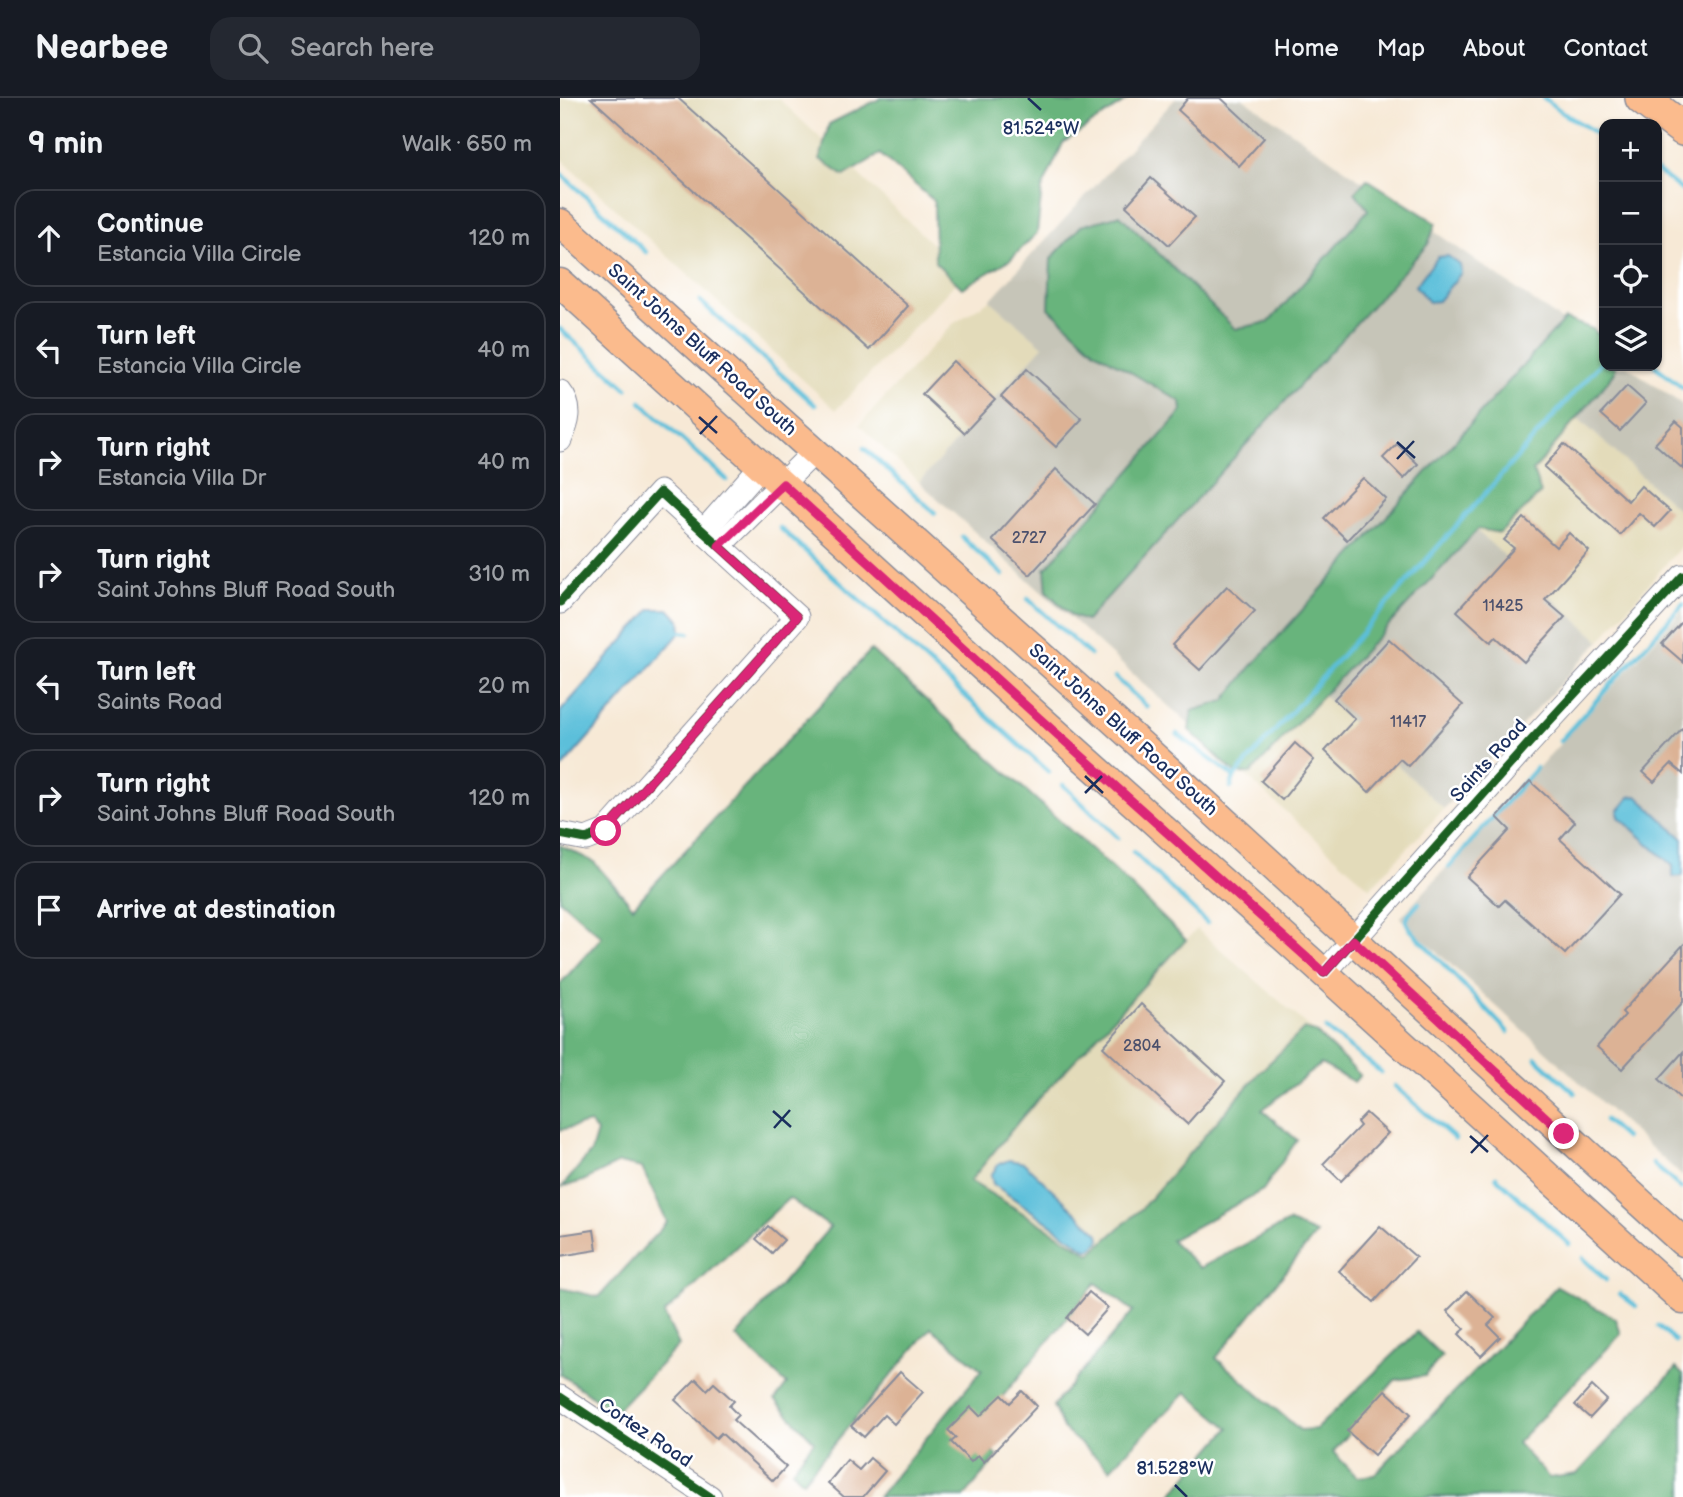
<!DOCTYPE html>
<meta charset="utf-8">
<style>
:root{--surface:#171b24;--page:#242831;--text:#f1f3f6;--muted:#9ea1a6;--line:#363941}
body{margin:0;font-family:"Balsamiq Sans",sans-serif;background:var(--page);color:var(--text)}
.controls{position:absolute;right:21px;top:21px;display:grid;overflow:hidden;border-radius:14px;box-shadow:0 2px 5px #0004}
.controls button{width:63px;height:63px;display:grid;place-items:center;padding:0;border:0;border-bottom:2px solid var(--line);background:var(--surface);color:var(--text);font:35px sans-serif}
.stop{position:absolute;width:21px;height:21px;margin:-16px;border:5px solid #db2777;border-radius:50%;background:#fff}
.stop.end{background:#db2777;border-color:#fff;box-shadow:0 2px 7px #0008}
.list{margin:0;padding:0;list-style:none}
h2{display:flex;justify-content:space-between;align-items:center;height:91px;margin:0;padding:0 28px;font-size:30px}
h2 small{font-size:23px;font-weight:400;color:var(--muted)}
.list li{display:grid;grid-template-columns:46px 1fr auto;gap:21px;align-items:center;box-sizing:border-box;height:98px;margin:0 14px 14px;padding:0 14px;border:2px solid var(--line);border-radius:21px}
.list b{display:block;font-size:26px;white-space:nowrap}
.list p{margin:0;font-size:23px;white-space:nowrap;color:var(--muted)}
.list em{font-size:23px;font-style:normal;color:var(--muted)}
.icon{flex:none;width:38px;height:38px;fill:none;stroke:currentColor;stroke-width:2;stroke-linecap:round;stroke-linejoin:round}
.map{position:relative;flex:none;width:1123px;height:1399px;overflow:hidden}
header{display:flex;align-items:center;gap:42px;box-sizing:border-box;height:98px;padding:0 35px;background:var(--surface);border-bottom:2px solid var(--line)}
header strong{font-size:33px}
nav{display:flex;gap:38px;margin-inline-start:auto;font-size:24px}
.search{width:490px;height:63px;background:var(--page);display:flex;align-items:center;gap:18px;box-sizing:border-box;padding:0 24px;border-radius:21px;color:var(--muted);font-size:26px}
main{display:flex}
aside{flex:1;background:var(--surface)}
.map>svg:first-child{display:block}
.built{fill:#e3dbba}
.industrial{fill:#c6c5b8}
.forest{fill:#68b47c;stroke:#42726d;stroke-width:2}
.water{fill:#5cbfda;stroke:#3c779c;stroke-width:2}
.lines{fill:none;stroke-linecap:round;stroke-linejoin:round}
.stream{stroke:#5cbfda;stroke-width:4.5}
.building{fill:#dcb295}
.minor-casing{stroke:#898c9a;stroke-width:25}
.major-casing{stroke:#898c9a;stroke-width:31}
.highway-casing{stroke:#898c9a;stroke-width:36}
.minor{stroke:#fff;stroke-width:23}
.major{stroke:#fbbb8d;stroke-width:28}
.highway{stroke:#fbbb8d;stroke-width:33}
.cycleway-casing{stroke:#fff;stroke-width:13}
.cycleway{stroke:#1b5e20;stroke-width:9}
.route{stroke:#db2777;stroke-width:9}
.ticks{fill:none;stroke:#1b2f5e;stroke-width:2.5}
.labels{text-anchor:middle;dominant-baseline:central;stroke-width:5;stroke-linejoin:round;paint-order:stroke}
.number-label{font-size:16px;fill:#4b506c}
.street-label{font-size:19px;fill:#1b2f5e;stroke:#fff}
.ticks-label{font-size:18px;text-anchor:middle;fill:#1b2f5e;stroke:#fff;stroke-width:5;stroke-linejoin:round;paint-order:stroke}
</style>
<header>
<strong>Nearbee</strong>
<div class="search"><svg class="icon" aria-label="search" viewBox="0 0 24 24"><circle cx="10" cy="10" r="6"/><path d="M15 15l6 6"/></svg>Search here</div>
<nav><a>Home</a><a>Map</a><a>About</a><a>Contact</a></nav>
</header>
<main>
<aside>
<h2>9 min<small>Walk · 650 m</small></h2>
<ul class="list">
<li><svg class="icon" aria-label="ahead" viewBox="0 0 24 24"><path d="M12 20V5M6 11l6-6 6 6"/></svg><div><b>Continue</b><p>Estancia Villa Circle</p></div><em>120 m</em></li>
<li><svg class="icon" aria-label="left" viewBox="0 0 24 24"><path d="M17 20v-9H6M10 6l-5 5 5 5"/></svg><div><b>Turn left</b><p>Estancia Villa Circle</p></div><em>40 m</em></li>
<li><svg class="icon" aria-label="right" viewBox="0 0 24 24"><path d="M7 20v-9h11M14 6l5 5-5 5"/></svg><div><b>Turn right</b><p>Estancia Villa Dr</p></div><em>40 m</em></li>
<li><svg class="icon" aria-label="right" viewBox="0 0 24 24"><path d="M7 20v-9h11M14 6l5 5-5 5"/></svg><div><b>Turn right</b><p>Saint Johns Bluff Road South</p></div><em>310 m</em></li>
<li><svg class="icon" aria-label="left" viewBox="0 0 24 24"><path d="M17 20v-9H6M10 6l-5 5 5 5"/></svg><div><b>Turn left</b><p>Saints Road</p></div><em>20 m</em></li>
<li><svg class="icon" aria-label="right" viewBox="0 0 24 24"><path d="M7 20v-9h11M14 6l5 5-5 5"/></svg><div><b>Turn right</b><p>Saint Johns Bluff Road South</p></div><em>120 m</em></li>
<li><svg class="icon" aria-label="arrive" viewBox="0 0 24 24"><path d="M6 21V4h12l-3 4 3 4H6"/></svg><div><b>Arrive at destination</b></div></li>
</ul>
</aside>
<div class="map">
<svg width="1123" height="1399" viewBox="0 0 1123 1399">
<rect width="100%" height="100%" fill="#fff"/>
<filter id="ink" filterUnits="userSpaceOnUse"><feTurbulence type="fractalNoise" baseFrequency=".0143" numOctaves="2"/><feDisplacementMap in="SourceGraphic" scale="14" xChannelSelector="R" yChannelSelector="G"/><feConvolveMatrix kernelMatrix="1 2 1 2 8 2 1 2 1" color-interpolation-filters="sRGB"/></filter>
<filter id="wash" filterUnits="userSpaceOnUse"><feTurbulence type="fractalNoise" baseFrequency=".00686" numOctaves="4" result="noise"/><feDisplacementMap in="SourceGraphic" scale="28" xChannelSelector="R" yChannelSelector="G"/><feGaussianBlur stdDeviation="1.57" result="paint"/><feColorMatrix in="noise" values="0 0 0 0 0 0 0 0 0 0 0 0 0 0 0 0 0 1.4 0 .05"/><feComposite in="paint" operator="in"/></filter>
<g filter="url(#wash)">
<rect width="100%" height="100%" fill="#f7e9d6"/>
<g class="built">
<polygon points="0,0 218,0 404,176 276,312 0,60"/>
<polygon points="430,202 483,248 359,384 299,327 393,226"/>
<polygon points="1011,314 1123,416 1123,446 1040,543 908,425"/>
<polygon points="758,593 884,711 810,790 682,674"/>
<polygon points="637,831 755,934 744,932 699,975 582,1110 529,1156 410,1083 463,1018"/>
</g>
<g class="industrial">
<polygon points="616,0 683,0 1044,252 1044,268 1067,268 1123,307 1123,416 1011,314 908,425 1040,543 884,711 758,593 682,674 359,384 483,248 430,202"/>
<polygon points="1123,512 1123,1079 840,820"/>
</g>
<g class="forest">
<polygon points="321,0 491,0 497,4 516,5 522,0 570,0 503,45 482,91 477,135 451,161 402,190 375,164 374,103 320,56 284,78 260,61 269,26"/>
<polygon points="807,81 876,125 868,146 526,523 512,518 487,494 485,471 622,313 621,304 535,253 489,210 491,161 521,128 560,117 675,231 709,224 808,112 795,94"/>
<polygon points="1005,221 1033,231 1044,242 1044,268 1056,268 1054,276 973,373 981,395 940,435 918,431 691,675 676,676 629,632 632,613 664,603 691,569"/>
<polygon points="311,552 565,782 626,842 463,1018 410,1083 530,1156 582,1110 699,975 744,931 755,934 800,977 794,984 761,966 702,1012 737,1042 703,1092 611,1142 640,1170 728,1124 756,1136 656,1260 740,1332 756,1331 857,1234 882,1258 865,1278 835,1282 773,1354 797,1379 814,1377 997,1188 1056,1221 1061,1236 957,1345 989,1380 1017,1376 1116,1270 1123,1277 1123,1399 609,1399 669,1330 626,1294 550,1371 503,1331 493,1308 573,1213 536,1185 415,1332 437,1359 404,1399 318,1399 422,1272 371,1230 243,1383 232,1372 254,1343 215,1302 227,1286 176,1239 270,1129 229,1100 104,1216 119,1247 55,1314 0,1276 0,1190 39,1199 107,1124 82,1070 59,1065 23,1083 2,1089 31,1054 37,1034 30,1025 0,1032 0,886 42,839 0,802 0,747 34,764 73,809"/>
</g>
<g class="water">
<polygon points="888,158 900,167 901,175 878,203 869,204 855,188 878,159"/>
<polygon points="91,511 109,511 120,523 121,534 0,672 0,614"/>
<polygon points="1077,698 1123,741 1123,778 1113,779 1113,768 1059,719 1058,713 1070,699"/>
<polygon points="449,1062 464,1065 539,1136 540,1143 531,1151 526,1151 433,1086 431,1077 439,1066"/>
</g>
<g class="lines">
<g class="stream">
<polyline points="984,0 1003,15 1044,40"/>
<polyline points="1097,73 1123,93"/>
<polyline points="0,75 86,154"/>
<polyline points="140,203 255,307"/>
<polyline points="0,231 67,291"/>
<polyline points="1095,268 1123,290"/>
<polyline points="81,304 167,382"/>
<polyline points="304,350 375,415"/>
<polyline points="220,430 489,674"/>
<polyline points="402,439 443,477"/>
<polyline points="468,501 530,557"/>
<polyline points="121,534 129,535"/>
<polyline points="555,579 587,609"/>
<polyline points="617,636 674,679 671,689"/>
<polyline points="1000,643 1123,506"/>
<polyline points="674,679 1044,261"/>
<polyline points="503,687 558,740"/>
<polyline points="573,754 647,825"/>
<polyline points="889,769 976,670"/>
<polyline points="859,805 849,816 846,823 850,831 948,934"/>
<polyline points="766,931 821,974"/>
<polyline points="976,960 1015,995"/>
<polyline points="835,988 895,1041"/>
<polyline points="1045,1022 1065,1040"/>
<polyline points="1093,1066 1121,1090"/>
<polyline points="936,1079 1009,1146"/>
<polyline points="1023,1160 1046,1182"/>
<polyline points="1060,1196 1076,1208"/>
<polyline points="1098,1228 1115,1243"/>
</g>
</g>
<g id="blocks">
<g class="building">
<polygon points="31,0 118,0 348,208 309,252"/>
<polygon points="628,0 661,0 704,40 679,68 618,12"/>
<polygon points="591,80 635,119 609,147 566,108"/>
<polygon points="393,263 435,302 404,335 362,296"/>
<polygon points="467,271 522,321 496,349 441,299"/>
<polygon points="1067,288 1086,305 1060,333 1041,316"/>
<polygon points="1116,323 1123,329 1123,371 1095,346"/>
<polygon points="837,346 858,366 844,381 823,360"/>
<polygon points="1004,346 1068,403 1081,388 1110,413 1095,429 1079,415 1060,437 984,369"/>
<polygon points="496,371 535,406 470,477 432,442"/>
<polygon points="803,380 826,401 787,442 764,420"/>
<polygon points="964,420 996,449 1009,435 1029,453 985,502 1005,519 964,564 936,539 931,544 897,513 954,450 944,442"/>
<polygon points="667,488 695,513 640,572 612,547"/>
<polygon points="1123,523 1123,564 1102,546"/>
<polygon points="829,541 903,607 848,668 840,661 809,694 765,653 795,621 774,601"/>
<polygon points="1123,630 1123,676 1111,666 1094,684 1083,674"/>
<polygon points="735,645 754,662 722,702 701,683"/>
<polygon points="970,683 1015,724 1000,741 1060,796 1005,856 945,802 939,808 907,779 950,732 937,719"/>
<polygon points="1123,847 1123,904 1062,971 1037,949 1065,917 1062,914"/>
<polygon points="581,906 665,983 627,1026 543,949"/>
<polygon points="1123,954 1123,1003 1099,981"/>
<polygon points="806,1015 828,1035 781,1083 763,1066 800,1028 797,1024"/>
<polygon points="208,1128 224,1142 212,1155 196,1141"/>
<polygon points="820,1128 856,1159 814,1204 779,1173"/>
<polygon points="34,1132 37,1152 0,1158 0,1137"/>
<polygon points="907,1193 935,1220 928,1227 940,1239 921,1258 899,1236 905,1231 887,1213"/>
<polygon points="529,1194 548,1210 525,1236 507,1220"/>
<polygon points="340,1274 363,1294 334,1326 324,1317 304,1339 291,1328"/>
<polygon points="136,1281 147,1292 154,1285 174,1303 169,1308 178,1317 173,1322 226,1369 213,1383 161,1335 156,1340 115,1302"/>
<polygon points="1032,1288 1047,1302 1030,1320 1015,1307"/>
<polygon points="825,1292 851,1316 814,1357 787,1333"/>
<polygon points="462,1293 477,1308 424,1364 418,1357 411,1364 391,1344 396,1340 388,1332 411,1309 420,1318 442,1297 450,1305"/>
<polygon points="310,1360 325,1373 303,1399 284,1399 268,1385 287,1362 299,1372"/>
</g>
</g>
</g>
<g filter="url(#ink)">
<use href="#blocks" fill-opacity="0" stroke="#898c9a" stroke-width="2"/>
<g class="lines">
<g class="minor-casing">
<g id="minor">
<path d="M0,294C13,310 8,325 0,342"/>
<polyline points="143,434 202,367"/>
<polyline points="159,448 255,353"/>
<polyline points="0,504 100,394 237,519 46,733 26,741 0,736"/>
<polyline points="764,875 969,645 1123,478"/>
<polyline points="0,1299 150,1399"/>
</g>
</g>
<g class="major-casing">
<g id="major">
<polyline points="0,125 581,647 1123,1144"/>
<polyline points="0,185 479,620 764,875 1123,1202"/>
</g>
</g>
<g class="highway-casing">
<polyline id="highway" points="1082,0 1123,31"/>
</g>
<use href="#minor" class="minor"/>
<use href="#major" class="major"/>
<use href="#highway" class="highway"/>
<g class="cycleway-casing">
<g id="cycleway">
<polyline points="0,504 100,394 237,519 46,733 26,741 0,736"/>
<polyline points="764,875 969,645 1123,478"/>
<polyline points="0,1299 150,1399"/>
</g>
</g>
<use href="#cycleway" class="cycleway"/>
</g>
</g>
<g class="lines" filter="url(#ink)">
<polyline class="route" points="46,733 237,519 159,448 223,386 479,620 764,875 793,842 1004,1036"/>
</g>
<path class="ticks" d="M468,0L481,12M139,319L157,335M140,336L157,318M837,344L855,360M837,361L854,343M525,678L543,695M525,695L542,678M213,1013L231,1029M214,1030L230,1012M910,1038L928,1054M911,1055L928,1037M615,1387L627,1399"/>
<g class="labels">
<g class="number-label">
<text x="469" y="440">2727</text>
<text x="943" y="508">11425</text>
<text x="848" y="624">11417</text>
<text x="582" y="948">2804</text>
</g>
<g class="street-label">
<text transform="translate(142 252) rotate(42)">Saint Johns Bluff Road South</text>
<text transform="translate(563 632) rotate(42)">Saint Johns Bluff Road South</text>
<text transform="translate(929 663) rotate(-48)">Saints Road</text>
<text transform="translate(85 1335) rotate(34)">Cortez Road</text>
</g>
</g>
<g class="ticks-label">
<text x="481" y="36">81.524°W</text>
<text x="615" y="1376">81.528°W</text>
</g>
</svg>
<div class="controls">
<button>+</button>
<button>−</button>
<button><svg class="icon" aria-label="locate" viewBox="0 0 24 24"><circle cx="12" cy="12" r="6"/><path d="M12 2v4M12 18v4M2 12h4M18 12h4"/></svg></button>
<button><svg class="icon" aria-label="layers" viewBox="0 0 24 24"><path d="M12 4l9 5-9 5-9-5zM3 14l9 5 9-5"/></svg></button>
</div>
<div class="stop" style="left:46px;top:733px"></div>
<div class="stop end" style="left:1004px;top:1036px"></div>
</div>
</main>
